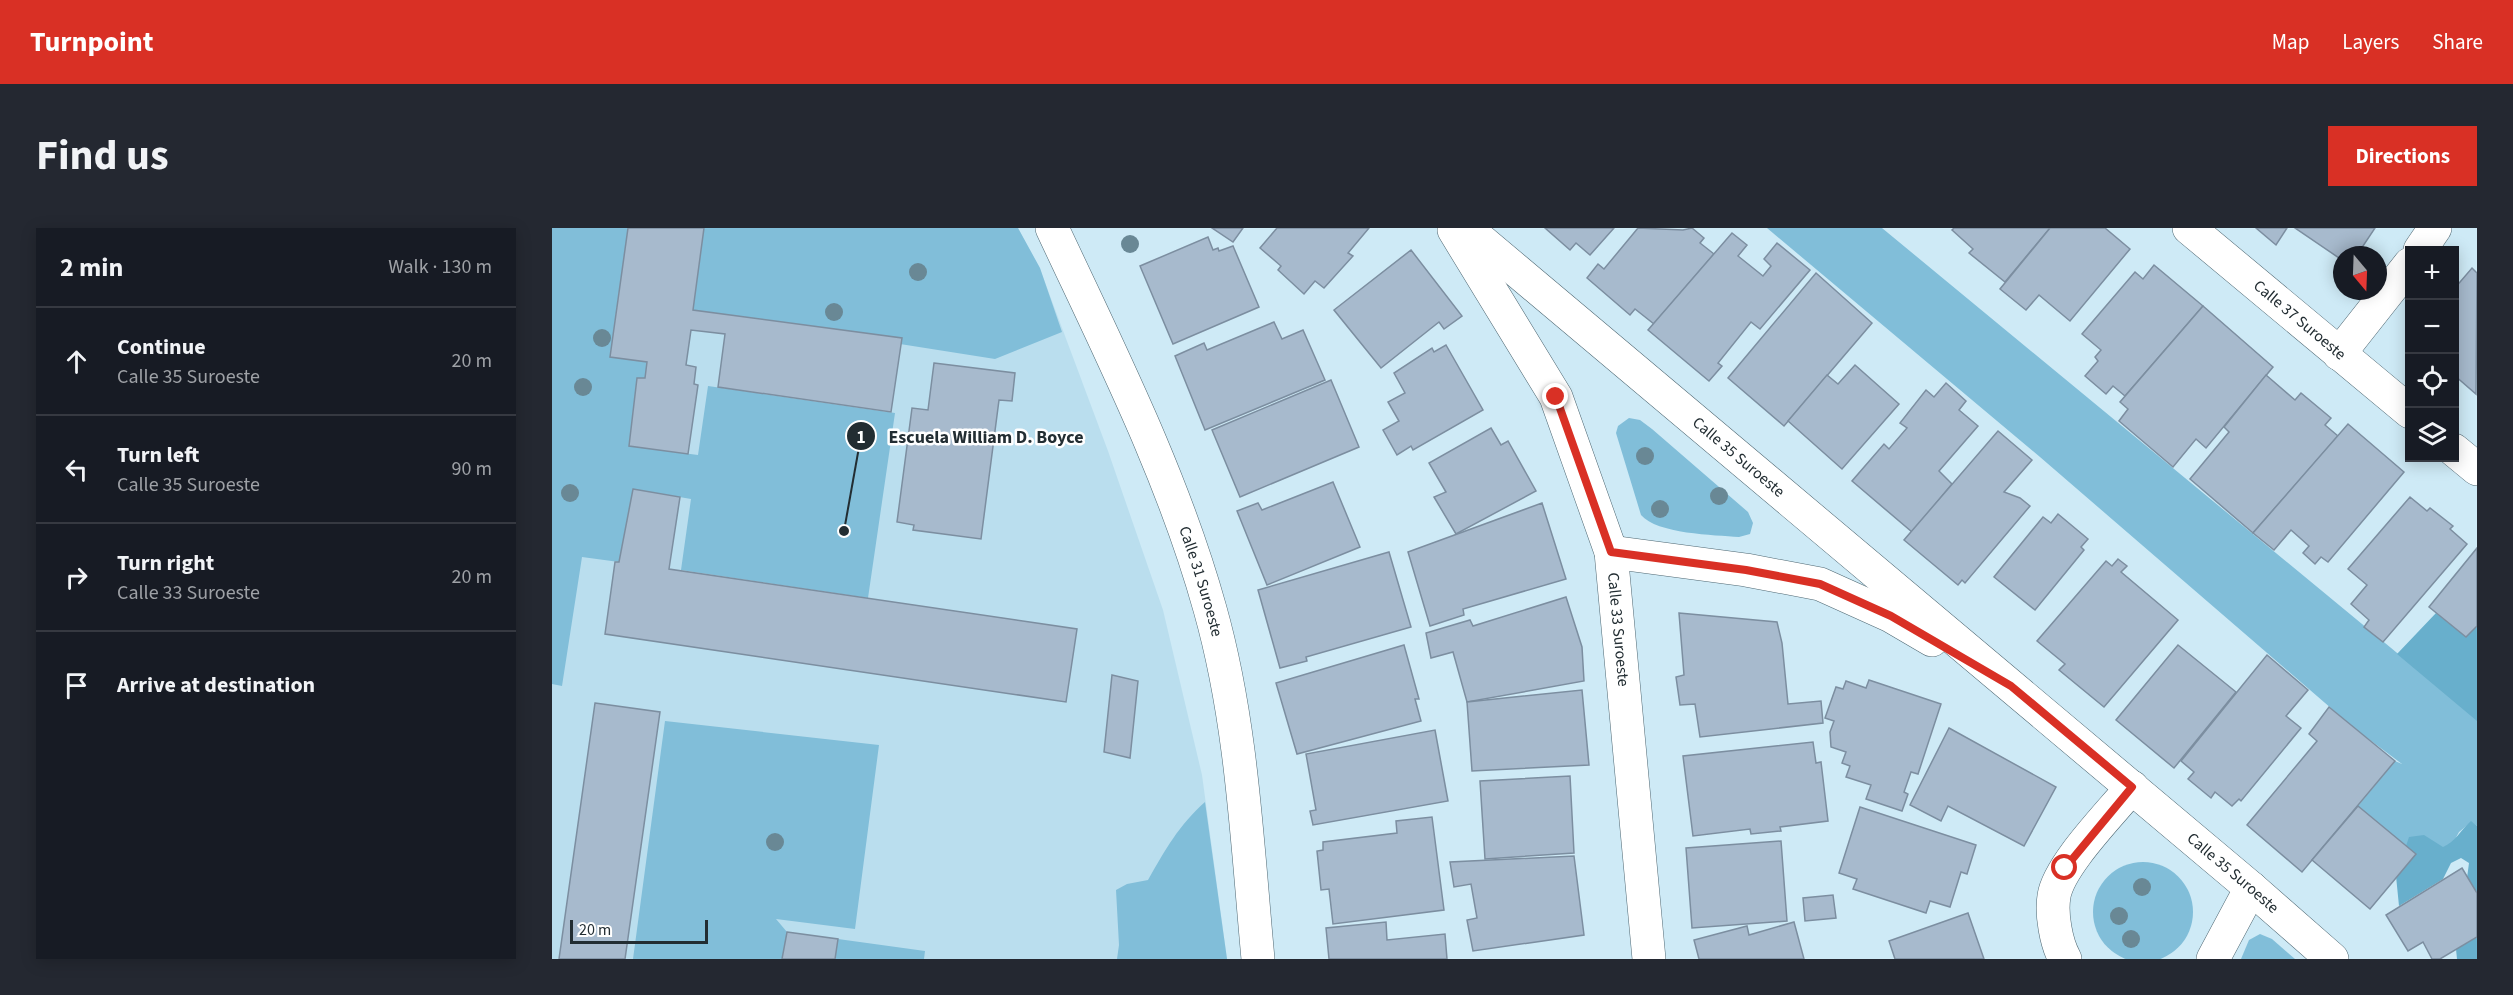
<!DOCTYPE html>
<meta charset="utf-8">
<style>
:root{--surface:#171b24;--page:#242831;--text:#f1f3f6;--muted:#9ea1a6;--line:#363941;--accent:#d93025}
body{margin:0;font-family:"Source Sans 3",sans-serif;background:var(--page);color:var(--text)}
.controls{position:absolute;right:18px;top:18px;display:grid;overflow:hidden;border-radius:0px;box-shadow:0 3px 15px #0003}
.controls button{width:54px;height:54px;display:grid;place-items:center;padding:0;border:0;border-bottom:2px solid var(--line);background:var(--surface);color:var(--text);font:30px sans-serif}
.compass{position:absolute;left:1781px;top:18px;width:54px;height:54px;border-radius:50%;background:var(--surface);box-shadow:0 3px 15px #0003;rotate:161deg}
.scale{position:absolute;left:18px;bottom:15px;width:138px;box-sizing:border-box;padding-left:6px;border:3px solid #222d32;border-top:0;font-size:16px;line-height:21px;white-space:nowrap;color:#222d32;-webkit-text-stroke:4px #fff;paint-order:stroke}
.stop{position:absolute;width:18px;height:18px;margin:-14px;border:4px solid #d93025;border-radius:50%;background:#fff}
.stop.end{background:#d93025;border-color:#fff;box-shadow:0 2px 6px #0008}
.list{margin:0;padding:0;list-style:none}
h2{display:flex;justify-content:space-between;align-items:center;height:78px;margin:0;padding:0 24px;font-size:26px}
h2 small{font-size:20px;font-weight:400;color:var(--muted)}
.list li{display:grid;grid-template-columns:39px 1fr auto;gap:18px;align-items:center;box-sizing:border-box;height:108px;padding:0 24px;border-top:2px solid var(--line)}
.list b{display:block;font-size:22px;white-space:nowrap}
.list p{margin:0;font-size:20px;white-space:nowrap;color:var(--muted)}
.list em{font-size:20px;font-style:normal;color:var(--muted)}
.icon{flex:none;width:33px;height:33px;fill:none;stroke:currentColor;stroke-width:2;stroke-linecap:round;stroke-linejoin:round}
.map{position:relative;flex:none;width:1925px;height:731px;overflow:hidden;border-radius:0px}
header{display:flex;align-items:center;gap:36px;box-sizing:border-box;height:84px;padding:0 30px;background:var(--accent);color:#fff}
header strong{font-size:28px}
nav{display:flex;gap:33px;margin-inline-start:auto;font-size:21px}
.intro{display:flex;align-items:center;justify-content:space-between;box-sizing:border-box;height:144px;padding:0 36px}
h1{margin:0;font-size:42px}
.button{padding:15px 27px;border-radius:0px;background:var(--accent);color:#fff;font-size:21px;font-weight:700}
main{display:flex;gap:36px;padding:0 36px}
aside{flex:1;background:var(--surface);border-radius:0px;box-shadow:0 3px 15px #0003}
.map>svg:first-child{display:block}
.built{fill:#badeee}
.green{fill:#81bed9}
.forest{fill:#68afcc}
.building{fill:#a7bacd;stroke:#7c8ea0;stroke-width:1.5}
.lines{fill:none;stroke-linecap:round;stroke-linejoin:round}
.minor-casing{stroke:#4e6772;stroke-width:34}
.minor{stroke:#fff;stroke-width:33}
.tree{fill:#698895}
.route{stroke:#d93025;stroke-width:8}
.labels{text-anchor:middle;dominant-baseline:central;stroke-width:5;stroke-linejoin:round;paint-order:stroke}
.street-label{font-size:16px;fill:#222d32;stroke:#fff}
.leader{fill:none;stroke:#222d32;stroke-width:2}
.callout-dot{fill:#222d32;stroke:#fff;stroke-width:2}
.mark-label{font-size:18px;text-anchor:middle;font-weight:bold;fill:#fff}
.callout-label{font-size:18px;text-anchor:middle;font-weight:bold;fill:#222d32;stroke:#fff;stroke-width:5;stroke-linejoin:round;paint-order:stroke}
</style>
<header>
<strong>Turnpoint</strong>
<nav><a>Map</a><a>Layers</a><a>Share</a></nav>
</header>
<div class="intro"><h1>Find us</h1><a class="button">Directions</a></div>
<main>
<aside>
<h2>2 min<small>Walk · 130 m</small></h2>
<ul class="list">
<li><svg class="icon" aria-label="ahead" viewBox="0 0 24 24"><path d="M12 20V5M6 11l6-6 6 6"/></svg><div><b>Continue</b><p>Calle 35 Suroeste</p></div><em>20 m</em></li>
<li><svg class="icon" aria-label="left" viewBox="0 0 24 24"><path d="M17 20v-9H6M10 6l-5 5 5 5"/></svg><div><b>Turn left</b><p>Calle 35 Suroeste</p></div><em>90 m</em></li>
<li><svg class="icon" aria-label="right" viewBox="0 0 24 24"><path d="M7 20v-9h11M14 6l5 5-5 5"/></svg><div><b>Turn right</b><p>Calle 33 Suroeste</p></div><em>20 m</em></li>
<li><svg class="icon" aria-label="arrive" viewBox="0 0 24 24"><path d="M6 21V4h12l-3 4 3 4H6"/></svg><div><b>Arrive at destination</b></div></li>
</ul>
</aside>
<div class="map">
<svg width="1925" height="731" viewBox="0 0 1925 731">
<rect width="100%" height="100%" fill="#ceeaf6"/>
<polygon class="built" points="0,0 466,0 488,41 556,223 611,382 650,547 675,731 0,731"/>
<g class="green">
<polygon points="0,0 76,0 58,128 95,134 93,150 85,150 77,218 146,227 156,158 343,185 316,370 129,342 139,271 81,261 67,334 30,329 10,458 0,456"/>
<polygon points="152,0 466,0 488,40 510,104 443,131 348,116 349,110 141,82"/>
<polygon points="1215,0 1330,0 1896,467 1925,492 1925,598 1919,594 1907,604 1901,615 1890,620 1855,619 1806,578 1843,533 1850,536 1802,500 1488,229"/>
<path d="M1077,190L1088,192L1100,201L1196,284L1201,295L1198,306L1187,309C1162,307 1105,306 1089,287L1064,205L1066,198Z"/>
<polygon points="113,493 327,517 303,701 224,691 235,704 230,731 81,731"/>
<path d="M653,574L675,731H565L567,717L564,662L575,656L596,652C613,622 627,597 653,574Z"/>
<circle cx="1591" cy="684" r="50"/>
<polygon points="1708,706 1720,711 1743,731 1689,731 1697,712"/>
<polygon points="286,711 373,723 372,731 283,731"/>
</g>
<g class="forest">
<polygon points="1884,385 1914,409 1925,398 1925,493 1845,426"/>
<path d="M1919,593L1925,598V665L1915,650L1917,635L1909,630L1899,635L1891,651L1847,678L1844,648L1857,609L1872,607L1891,619C1903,614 1908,603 1919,593Z"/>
<polygon points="1925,709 1925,731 1905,731 1904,721"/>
</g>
<g class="building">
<polygon points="76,0 152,0 141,82 350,110 339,184 166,159 173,106 139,102 134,137 144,139 142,156 146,157 136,226 77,218 85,150 93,150 95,134 58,129"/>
<polygon points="660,0 691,0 681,14"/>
<polygon points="725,0 817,0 796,25 801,28 772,60 763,53 752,66 726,42 729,38 708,20"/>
<polygon points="993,0 1062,0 1038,27 1024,15 1018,22"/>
<polygon points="1086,0 1131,2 1140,0 1152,10 1148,15 1162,26 1102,96 1083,81 1078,87 1035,50 1046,36 1052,41"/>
<polygon points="1402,0 1498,0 1453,54 1417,25 1421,21 1400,2"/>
<polygon points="1498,0 1553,0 1578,21 1518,93 1487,67 1474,82 1448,61"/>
<polygon points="1704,0 1735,0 1724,17"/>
<polygon points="1743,0 1823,0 1805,27 1790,27 1790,32"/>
<polygon points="1180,5 1195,17 1186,28 1211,48 1219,38 1212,31 1225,15 1258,42 1208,101 1199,94 1166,135 1170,138 1157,153 1096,102"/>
<polygon points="656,9 661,22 666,20 667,23 681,18 707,79 621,116 588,38"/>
<polygon points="859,22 910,88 892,101 887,94 829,140 782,82"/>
<polygon points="1602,37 1651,78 1573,168 1561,158 1554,166 1533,148 1546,133 1543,129 1549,122 1530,106 1583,44 1591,51"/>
<polygon points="1920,40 1925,45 1924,166 1902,147 1902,102 1905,99 1902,96 1902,61"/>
<polygon points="1264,45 1320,95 1232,198 1176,150"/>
<polygon points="1651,78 1721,139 1654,220 1644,211 1621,239 1567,193 1576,181 1568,174"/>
<polygon points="722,94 730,111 751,102 773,152 653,202 623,128 652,115 655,122"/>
<polygon points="894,117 931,182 861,222 859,218 845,227 831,202 847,193 836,174 853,165 842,145 880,120 882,124"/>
<polygon points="382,135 463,145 460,173 447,172 429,311 361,302 362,297 345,294 360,180 376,182"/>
<polygon points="1303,137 1347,176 1290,241 1236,193 1275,147 1286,156"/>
<polygon points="1714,147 1743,172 1749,165 1779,190 1773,197 1786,208 1701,305 1638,251 1677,204 1672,199"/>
<polygon points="779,152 807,219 688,269 660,202"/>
<polygon points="1394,155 1414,173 1407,182 1426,198 1387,243 1400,256 1360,304 1300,253 1332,216 1337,221 1355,200 1348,195 1374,162 1382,169"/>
<polygon points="1796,196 1852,244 1776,334 1769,329 1763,336 1751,325 1757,318 1739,302 1722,322 1701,305"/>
<polygon points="939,200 949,217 956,213 984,263 904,306 882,269 894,264 877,235"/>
<polygon points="1446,203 1480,232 1452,264 1468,270 1478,278 1413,355 1410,352 1406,357 1352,312"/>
<polygon points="781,254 808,319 715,357 685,283 706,275 710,282"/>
<polygon points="81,261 128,269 117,341 525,401 514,474 53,406 63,334 67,334"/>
<polygon points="1858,269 1875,283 1878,280 1901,298 1898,301 1915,316 1831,414 1812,399 1817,392 1799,376 1815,357 1796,341"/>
<polygon points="990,275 1014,351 911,381 912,387 878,398 856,324"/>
<polygon points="1506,286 1536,311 1529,319 1532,322 1483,382 1442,349 1491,289 1499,295"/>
<polygon points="1925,320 1925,398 1914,409 1877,379"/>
<polygon points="837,324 859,399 754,429 755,433 728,440 706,362"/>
<polygon points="1566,331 1575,338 1569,344 1626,392 1552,479 1507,442 1513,436 1485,413 1554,333 1560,338"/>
<polygon points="1014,369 1030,419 1032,453 915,474 901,424 879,430 874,405 918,392 921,398"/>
<polygon points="1127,385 1225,394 1230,415 1236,476 1269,473 1271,495 1148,509 1143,476 1128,477 1124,449 1132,447"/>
<polygon points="852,417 867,471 863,471 869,493 745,526 724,455"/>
<polygon points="1626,417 1684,464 1622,540 1564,492"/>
<polygon points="1715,427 1756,462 1734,488 1749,500 1689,573 1687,571 1680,578 1663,564 1659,570 1636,551 1642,544 1629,533"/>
<polygon points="560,447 586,453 578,530 552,524"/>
<polygon points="1317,452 1389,476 1366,546 1359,544 1352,564 1356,566 1350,583 1314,571 1319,557 1294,549 1298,538 1290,535 1294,524 1279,519 1278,504 1282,493 1273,490 1284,459 1291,461 1294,453 1314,460"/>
<polygon points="1030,462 1037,537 920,543 915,474"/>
<polygon points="43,475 108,484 73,731 7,731"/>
<polygon points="1777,479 1843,533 1750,644 1695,597 1765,513 1757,506"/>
<polygon points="1397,500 1504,559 1472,618 1396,578 1389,593 1358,577"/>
<polygon points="883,502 896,573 761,597 758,583 764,582 754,526"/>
<polygon points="1261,514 1264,535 1269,534 1276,593 1228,599 1229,603 1199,606 1198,601 1141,608 1131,528"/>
<polygon points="1018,548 1022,625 933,631 928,553"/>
<polygon points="1806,578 1864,626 1818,681 1760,632"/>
<polygon points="1308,579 1424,617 1415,646 1409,644 1398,679 1378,673 1374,685 1301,661 1305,651 1287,645"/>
<polygon points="880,589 892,682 781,696 777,661 769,662 765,623 771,622 771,614 845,605 844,593"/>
<polygon points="1229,613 1235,693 1140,700 1134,620"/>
<polygon points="1022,628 1032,707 921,723 915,692 925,690 919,656 902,659 898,634"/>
<polygon points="1910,640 1925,665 1925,709 1888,731 1880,731 1871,714 1856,723 1834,687"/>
<polygon points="1281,667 1284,690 1253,693 1251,670"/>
<polygon points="1416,685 1432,731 1343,731 1337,713"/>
<polygon points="834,694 835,712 893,706 895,731 777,731 774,700"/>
<polygon points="1242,694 1252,731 1147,731 1142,712 1195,698 1197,707"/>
<polygon points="235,704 286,711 283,731 230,731"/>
</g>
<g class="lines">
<g class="minor-casing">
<g id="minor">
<path id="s1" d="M500,0C558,124 621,248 658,381C690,494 695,614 706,731"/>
<path id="s2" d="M914,0L1699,660L1780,731"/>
<path id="s3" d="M1637,0L1858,184"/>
<path id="s4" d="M902,2L1004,169L1059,324L1097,731"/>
<polyline points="1868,22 1883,0"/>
<polyline points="1787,126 1858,36"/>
<polyline points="1902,222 1925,241"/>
<polyline points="1059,324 1194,342 1268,356 1339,388 1380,412"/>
<path d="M1513,731C1504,715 1499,686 1502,668C1507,637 1559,585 1580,559"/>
<polyline points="1661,731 1699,660"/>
</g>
</g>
<use href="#minor" class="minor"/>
</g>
<g class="tree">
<circle cx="578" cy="16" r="9"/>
<circle cx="366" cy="44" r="9"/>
<circle cx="282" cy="84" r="9"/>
<circle cx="50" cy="110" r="9"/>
<circle cx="31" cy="159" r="9"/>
<circle cx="1093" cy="228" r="9"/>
<circle cx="18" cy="265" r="9"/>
<circle cx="1167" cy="268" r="9"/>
<circle cx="1108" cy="281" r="9"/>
<circle cx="223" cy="614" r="9"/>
<circle cx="1590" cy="659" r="9"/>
<circle cx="1567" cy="688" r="9"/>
<circle cx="1579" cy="711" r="9"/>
</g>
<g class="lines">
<polyline class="route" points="1004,169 1059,324 1194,342 1268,356 1339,388 1459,458 1580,559 1513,640"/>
</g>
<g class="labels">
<g class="street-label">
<text stroke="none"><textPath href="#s3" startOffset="144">Calle 37 Suroeste</textPath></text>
<text stroke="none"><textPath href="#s2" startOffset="356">Calle 35 Suroeste</textPath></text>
<text stroke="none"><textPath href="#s1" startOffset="384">Calle 31 Suroeste</textPath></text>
<text stroke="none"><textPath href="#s4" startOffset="438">Calle 33 Suroeste</textPath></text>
<text stroke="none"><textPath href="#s2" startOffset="1002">Calle 35 Suroeste</textPath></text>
</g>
</g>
<path class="leader" d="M292 303L309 208"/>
<g class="callout-dot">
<circle cx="292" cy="303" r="6"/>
<circle cx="309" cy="208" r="15"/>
</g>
<g class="mark-label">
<text x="309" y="215">1</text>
</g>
<g class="callout-label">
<text x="434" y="215">Escuela William D. Boyce</text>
</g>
</svg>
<div class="controls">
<button>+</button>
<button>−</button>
<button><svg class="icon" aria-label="locate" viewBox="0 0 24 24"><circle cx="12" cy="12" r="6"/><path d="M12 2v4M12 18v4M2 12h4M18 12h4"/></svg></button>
<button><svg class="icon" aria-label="layers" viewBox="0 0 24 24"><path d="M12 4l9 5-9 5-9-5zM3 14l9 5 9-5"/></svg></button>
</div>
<svg class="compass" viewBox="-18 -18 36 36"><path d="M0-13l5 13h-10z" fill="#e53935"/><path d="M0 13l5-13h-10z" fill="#9ea1a6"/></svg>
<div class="scale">20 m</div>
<div class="stop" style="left:1513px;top:640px"></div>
<div class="stop end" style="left:1004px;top:169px"></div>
</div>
</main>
